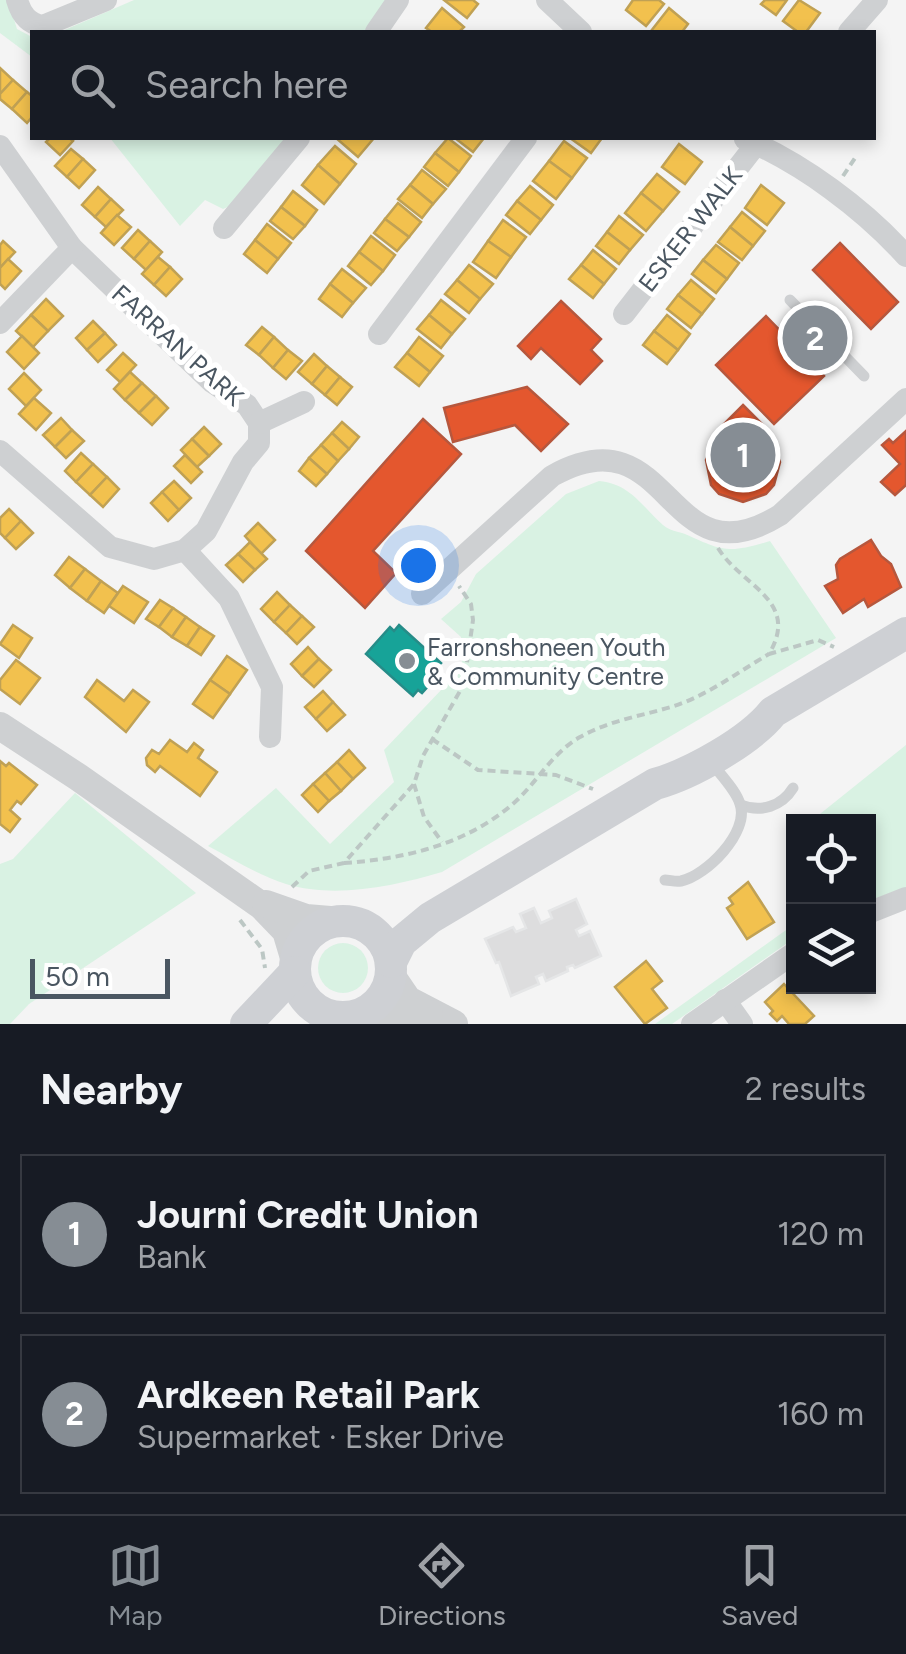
<!DOCTYPE html>
<meta charset="utf-8">
<style>
:root{--surface:#171b24;--page:#20242c;--text:#f1f3f6;--muted:#9ea1a6;--line:#363941;--accent:#868d94}
body{margin:0;font-family:Figtree,sans-serif;background:var(--page);color:var(--text)}
.controls{position:absolute;right:30px;bottom:30px;display:grid;overflow:hidden;border-radius:0px;box-shadow:0 5px 15px #0003}
.controls button{width:90px;height:90px;display:grid;place-items:center;padding:0;border:0;border-bottom:2px solid var(--line);background:var(--surface);color:var(--text);font:50px sans-serif}
.scale{position:absolute;left:30px;bottom:25px;width:140px;box-sizing:border-box;padding-left:10px;border:5px solid #4a5661;border-top:0;font-size:28px;line-height:35px;white-space:nowrap;color:#4a5661;-webkit-text-stroke:8px #fff;paint-order:stroke}
.you{position:absolute;left:418px;top:565px;width:35px;height:35px;margin:-25px;border:8px solid #fff;border-radius:50%;background:#1a73e8;box-shadow:0 0 0 15px #1a73e833}
.badge{display:grid;place-items:center;width:65px;height:65px;border-radius:50%;background:var(--accent);color:#fff;font-size:32px;font-weight:700}
.pin{position:absolute;translate:-50% -50%;border:5px solid #fff;box-shadow:0 2px 10px #0006}
.list{margin:0;padding:0;list-style:none}
h2{display:flex;justify-content:space-between;align-items:center;height:130px;margin:0;padding:0 40px;font-size:42px}
h2 small{font-size:32px;font-weight:400;color:var(--muted)}
.list li{display:grid;grid-template-columns:65px 1fr auto;gap:30px;align-items:center;box-sizing:border-box;height:160px;margin:0 20px 20px;padding:0 20px;border:2px solid var(--line);border-radius:0px}
.list b{display:block;font-size:38px;white-space:nowrap}
.list p{margin:0;font-size:32px;white-space:nowrap;color:var(--muted)}
.list em{font-size:32px;font-style:normal;color:var(--muted)}
.icon{flex:none;width:55px;height:55px;fill:none;stroke:currentColor;stroke-width:2;stroke-linecap:round;stroke-linejoin:round}
.map{position:relative;flex:none;width:906px;height:1024px;overflow:hidden}
.search{position:absolute;background:var(--surface);box-shadow:0 5px 15px #0003;left:30px;right:30px;top:30px;height:110px;display:flex;align-items:center;gap:25px;box-sizing:border-box;padding:0 35px;border-radius:0px;color:var(--muted);font-size:38px}
.sheet{height:490px;background:var(--surface)}
nav{display:flex;justify-content:space-around;align-items:center;box-sizing:border-box;height:140px;border-top:2px solid var(--line);background:var(--surface);font-size:28px;color:var(--muted)}
nav a{display:grid;justify-items:center;gap:5px}
nav .on{color:var(--accent)}
.map>svg:first-child{display:block}
.green{fill:#d9f2e3}
.homes{fill:#f2c14e;stroke:#c0a154;stroke-width:2.5}
.shops{fill:#e4572e;stroke:#b6573d;stroke-width:2.5}
.public{fill:#17a398;stroke:#268c88;stroke-width:2.5}
.building{fill:#ddddde;stroke:#e5e6e7;stroke-width:2.5}
.lines{fill:none;stroke-linecap:round;stroke-linejoin:round}
.path{stroke:#bcc7c4;stroke-width:4;stroke-dasharray:8 5;stroke-linecap:butt}
.service{stroke:#ced0d2;stroke-width:11}
.minor{stroke:#ced0d2;stroke-width:22}
.tertiary{stroke:#ced0d2;stroke-width:28}
.secondary{stroke:#ced0d4;stroke-width:32}
.poi-dot{fill:#868d94;stroke:#fff;stroke-width:4}
.labels{text-anchor:middle;dominant-baseline:central;stroke-width:10;stroke-linejoin:round;paint-order:stroke}
.street-label{font-size:25px;fill:#4a5661;stroke:#fff}
.poi-label{font-size:25px;fill:#4a5661;stroke:#fff;text-anchor:start}
</style>
<div class="map">
<svg width="906" height="1024" viewBox="0 0 906 1024">
<rect width="100%" height="100%" fill="#f4f4f4"/>
<g class="green">
<polygon points="0,0 8,0 17,29 32,37 32,57 0,33"/>
<polygon points="134,0 386,0 364,32 60,32"/>
<polygon points="110,138 286,138 230,206 223,209 205,200 180,226"/>
<path d="M599,481C630,484 641,505 663,525C670,531 677,531 685,534C723,551 728,554 770,541L836,638L442,872C395,886 335,899 286,884C259,876 233,859 208,846L276,788L330,844L394,782L384,750L462,668L461,637L441,619L461,602L476,574L566,494Z"/>
<polygon points="906,745 906,887 869,901 868,822 810,822"/>
<polygon points="75,793 196,893 29,1004 10,1024 0,1024 0,864 13,859"/>
<polygon points="793,925 793,939 672,1024 655,1024"/>
<circle cx="343" cy="968" r="25"/>
</g>
<g class="homes">
<polygon points="444,0 473,0 478,4 467,18"/>
<polygon points="633,0 659,0 664,4 646,26 626,10"/>
<polygon points="765,0 787,0 776,15 761,4"/>
<polygon points="799,0 820,13 806,32 798,32 783,21"/>
<polygon points="442,8 464,27 459,32 432,32 426,28"/>
<polygon points="669,8 688,24 682,32 653,32 651,31"/>
<polygon points="0,68 13,80 0,94"/>
<polygon points="13,80 27,92 12,109 0,99 0,94"/>
<polygon points="27,92 32,96 32,117 27,123 12,109"/>
<polygon points="50,138 69,138 73,141 60,155 46,142"/>
<polygon points="336,138 374,138 358,157"/>
<polygon points="448,138 471,156 459,172 435,153"/>
<polygon points="455,138 484,138 473,152"/>
<polygon points="570,138 602,138 591,153"/>
<polygon points="564,141 587,158 572,178 549,161"/>
<polygon points="679,144 702,162 685,184 662,167"/>
<polygon points="335,146 356,164 340,184 318,165"/>
<polygon points="71,149 83,159 67,177 55,166"/>
<polygon points="435,153 459,172 448,186 424,167"/>
<polygon points="83,159 95,170 79,188 67,177"/>
<polygon points="549,161 572,178 556,199 533,181"/>
<polygon points="318,165 340,184 324,204 302,185"/>
<polygon points="422,170 446,189 433,204 410,185"/>
<polygon points="657,174 679,192 663,211 641,193"/>
<polygon points="410,185 433,204 422,218 398,199"/>
<polygon points="761,185 784,203 767,225 745,208"/>
<polygon points="530,186 553,205 541,220 517,201"/>
<polygon points="98,187 111,199 95,217 82,205"/>
<polygon points="293,191 317,210 305,226 281,207"/>
<polygon points="641,193 663,211 646,231 625,213"/>
<polygon points="111,199 123,210 106,227 95,217"/>
<polygon points="517,201 541,220 530,234 506,215"/>
<polygon points="398,203 421,222 409,237 385,219"/>
<polygon points="281,207 305,226 293,239 270,221"/>
<polygon points="742,212 765,231 753,246 730,227"/>
<polygon points="117,215 131,227 114,245 101,233"/>
<polygon points="619,216 643,235 630,250 607,232"/>
<polygon points="385,219 409,237 397,251 374,233"/>
<polygon points="503,220 526,237 511,257 488,241"/>
<polygon points="267,224 291,243 278,259 255,240"/>
<polygon points="730,227 753,246 742,260 718,242"/>
<polygon points="138,230 150,241 134,259 122,248"/>
<polygon points="607,232 630,250 619,264 596,246"/>
<polygon points="371,236 395,255 383,271 359,252"/>
<polygon points="255,240 278,259 267,273 244,254"/>
<polygon points="3,241 15,252 0,268 0,245"/>
<polygon points="150,241 162,252 146,270 134,259"/>
<polygon points="488,241 511,257 496,278 473,262"/>
<polygon points="716,245 739,263 727,279 703,260"/>
<polygon points="593,250 616,269 604,284 581,265"/>
<polygon points="359,252 383,271 371,285 348,266"/>
<polygon points="158,257 170,267 154,285 142,274"/>
<polygon points="8,259 21,271 5,289 0,284 0,268"/>
<polygon points="703,260 727,279 716,293 692,274"/>
<polygon points="469,265 493,284 480,299 457,280"/>
<polygon points="581,265 604,284 593,298 569,279"/>
<polygon points="170,267 182,279 166,296 154,285"/>
<polygon points="342,269 366,288 353,303 330,284"/>
<polygon points="457,280 480,299 469,313 445,294"/>
<polygon points="691,280 714,299 702,314 678,295"/>
<polygon points="330,284 353,303 342,317 319,299"/>
<polygon points="678,295 702,314 691,328 667,309"/>
<polygon points="46,299 63,316 48,331 31,315"/>
<polygon points="441,300 465,319 452,334 429,315"/>
<polygon points="31,315 48,331 33,347 16,331"/>
<polygon points="429,315 452,334 441,348 417,329"/>
<polygon points="667,315 690,334 678,350 654,331"/>
<polygon points="93,321 105,333 87,350 76,338"/>
<polygon points="262,327 274,337 259,355 246,345"/>
<polygon points="654,331 678,350 667,364 643,345"/>
<polygon points="105,333 116,345 98,362 87,350"/>
<polygon points="22,336 39,353 24,369 7,352"/>
<polygon points="274,337 288,350 273,368 259,355"/>
<polygon points="419,337 443,356 430,372 407,353"/>
<polygon points="288,350 302,361 286,379 273,368"/>
<polygon points="123,353 136,365 120,382 107,370"/>
<polygon points="407,353 430,372 419,386 395,367"/>
<polygon points="314,354 327,366 312,384 298,372"/>
<polygon points="327,366 340,377 325,395 312,384"/>
<polygon points="130,372 142,383 125,400 114,389"/>
<polygon points="24,373 41,390 26,406 9,389"/>
<polygon points="340,377 352,387 337,405 325,395"/>
<polygon points="142,383 156,396 139,413 125,400"/>
<polygon points="156,396 168,408 152,425 139,413"/>
<polygon points="34,398 51,413 36,430 19,414"/>
<polygon points="61,418 72,430 55,447 43,435"/>
<polygon points="342,422 359,437 349,449 332,433"/>
<polygon points="204,427 221,444 209,456 192,439"/>
<polygon points="72,430 84,441 66,458 55,447"/>
<polygon points="332,433 349,449 338,461 321,445"/>
<polygon points="192,439 209,456 197,467 181,450"/>
<polygon points="321,445 338,461 327,474 309,458"/>
<polygon points="81,453 93,464 76,482 65,471"/>
<polygon points="185,455 202,472 191,483 174,466"/>
<polygon points="309,458 327,474 316,486 299,471"/>
<polygon points="93,464 107,477 90,495 76,482"/>
<polygon points="107,477 119,489 103,507 90,495"/>
<polygon points="174,481 191,498 179,510 162,492"/>
<polygon points="162,492 179,510 168,521 151,503"/>
<polygon points="9,509 21,521 5,538 0,533 0,518"/>
<polygon points="21,521 33,533 16,549 5,538"/>
<polygon points="258,523 275,540 261,554 245,536"/>
<polygon points="250,542 267,559 255,570 238,554"/>
<polygon points="238,554 255,570 243,582 226,565"/>
<polygon points="69,557 85,569 70,588 55,575"/>
<polygon points="85,569 101,581 87,601 70,588"/>
<polygon points="101,581 118,593 104,613 87,601"/>
<polygon points="123,586 148,602 134,623 109,606"/>
<polygon points="277,592 290,605 274,622 261,609"/>
<polygon points="160,600 173,608 159,627 146,619"/>
<polygon points="290,605 302,616 286,633 274,622"/>
<polygon points="173,608 186,617 172,637 159,627"/>
<polygon points="302,616 314,627 297,644 286,633"/>
<polygon points="186,617 200,627 187,646 172,637"/>
<polygon points="13,625 32,638 19,658 0,644"/>
<polygon points="200,627 214,636 201,655 187,646"/>
<polygon points="308,647 319,659 302,676 291,664"/>
<polygon points="227,656 247,670 230,694 210,680"/>
<polygon points="319,659 331,670 314,687 302,676"/>
<polygon points="16,660 40,678 20,704 0,689 0,680"/>
<polygon points="97,680 124,701 133,690 149,702 126,732 85,697"/>
<polygon points="210,680 230,694 213,718 193,704"/>
<polygon points="323,691 333,702 316,719 305,707"/>
<polygon points="333,702 345,715 327,731 316,719"/>
<polygon points="170,740 187,752 194,743 203,750 198,758 217,772 200,796 160,766 155,772 147,765 146,758 152,750 159,754"/>
<polygon points="349,750 365,768 353,779 337,762"/>
<polygon points="0,761 6,766 9,763 37,785 21,804 17,801 10,810 20,819 10,832 0,824"/>
<polygon points="337,762 353,779 341,791 325,773"/>
<polygon points="325,773 341,791 329,801 313,784"/>
<polygon points="313,784 329,801 318,812 302,795"/>
<polygon points="748,882 774,922 747,939 727,908 733,904 729,898"/>
<polygon points="646,961 662,981 652,989 667,1008 645,1024 615,987"/>
<polygon points="784,984 814,1016 805,1024 789,1024 782,1016 777,1021 770,1014 773,1011 765,1002"/>
</g>
<g class="shops">
<polygon points="840,243 898,302 871,329 813,270"/>
<polygon points="561,301 601,339 591,350 602,361 580,384 541,348 531,359 518,346"/>
<polygon points="766,316 824,376 774,424 716,365"/>
<polygon points="527,387 568,424 541,451 515,425 453,442 444,408"/>
<polygon points="743,405 764,426 760,431 771,440 780,462 774,485 766,494 743,502 719,494 711,485 706,460 717,438 728,430 723,425"/>
<polygon points="423,419 461,454 373,551 396,573 365,608 306,551"/>
<polygon points="906,431 906,485 895,495 881,482 900,464 882,445 889,439 893,443"/>
<polygon points="871,540 881,556 891,564 901,587 868,607 864,599 843,613 825,586 838,579 836,565 840,559"/>
</g>
<polygon class="public" points="399,625 441,663 436,668 441,672 422,693 418,690 413,696 366,654 390,627 394,631"/>
<polygon class="building" points="576,899 587,924 576,930 579,936 590,931 601,956 575,968 573,965 567,967 568,971 546,981 543,974 536,977 539,984 511,996 499,962 496,963 485,939 513,927 516,932 526,928 520,914 534,908 541,923 552,918 549,911"/>
<g class="lines">
<g class="path">
<polyline points="843,176 857,155"/>
<path d="M718,548C741,586 801,600 769,654L818,640L834,647"/>
<polyline points="432,739 478,770 556,775 593,789"/>
<polyline points="414,784 424,817 442,842"/>
<path d="M344,863C405,859 468,844 515,802C538,781 552,753 580,737C610,720 642,716 674,706C708,695 738,672 769,654"/>
<polyline points="292,887 309,871 344,863 414,784 423,756 464,684 473,620 471,604 459,586"/>
<polyline points="240,920 262,949 265,968"/>
</g>
<g class="service">
<polyline points="790,300 864,376"/>
<path d="M741,805C761,813 782,806 793,788"/>
<path d="M665,880C670,880 675,882 681,881C706,876 750,832 740,804C736,790 721,776 713,764"/>
</g>
<g class="minor">
<path d="M17,0C21,14 28,24 43,26L106,0"/>
<polyline points="547,0 581,32"/>
<polyline points="376,32 398,0"/>
<polyline points="849,32 877,0"/>
<path d="M745,139C803,164 864,209 906,256"/>
<polyline points="0,146 72,248 212,382 247,405 259,423 259,443 243,462 206,531 185,550 154,559 110,547 0,451"/>
<polyline points="224,228 299,138"/>
<polyline points="624,314 761,138"/>
<polyline points="0,323 72,248"/>
<polyline points="379,334 526,138"/>
<polyline points="259,423 304,402"/>
<polyline points="185,550 229,598 272,687 270,737"/>
<path d="M422,594L552,476C673,408 664,587 780,515L906,399"/>
<polyline points="868,913 906,898"/>
<polyline points="725,1000 742,1024"/>
<polyline points="692,1024 794,953"/>
</g>
<g class="tertiary">
<polyline points="0,726 78,777 262,906 286,931 295,961"/>
<polyline points="266,904 306,918 342,921"/>
<polyline points="391,975 408,1000 454,1024"/>
<polyline points="364,1012 403,1010 429,1014"/>
</g>
<g class="secondary">
<circle cx="343" cy="969" r="48"/>
<path d="M391,962L401,942L430,918L655,784C691,774 750,741 773,712L906,633"/>
<polyline points="246,1024 295,972"/>
</g>
</g>
<circle class="poi-dot" cx="407" cy="661" r="10"/>
<g class="labels">
<g class="street-label">
<text transform="translate(690 229) rotate(-52)">ESKER WALK</text>
<text transform="translate(178 345) rotate(42)">FARRAN PARK</text>
</g>
<g class="poi-label">
<text x="427" y="647">Farronshoneen Youth<tspan x="427" dy="29">&amp; Community Centre</tspan></text>
</g>
</g>
</svg>
<div class="controls">
<button><svg class="icon" aria-label="locate" viewBox="0 0 24 24"><circle cx="12" cy="12" r="6"/><path d="M12 2v4M12 18v4M2 12h4M18 12h4"/></svg></button>
<button><svg class="icon" aria-label="layers" viewBox="0 0 24 24"><path d="M12 4l9 5-9 5-9-5zM3 14l9 5 9-5"/></svg></button>
</div>
<div class="scale">50 m</div>
<div class="you"></div>
<div class="pin badge" style="left:743px;top:455px">1</div>
<div class="pin badge" style="left:815px;top:338px">2</div>
<div class="search"><svg class="icon" aria-label="search" viewBox="0 0 24 24"><circle cx="10" cy="10" r="6"/><path d="M15 15l6 6"/></svg>Search here</div>
</div>
<section class="sheet">
<h2>Nearby<small>2 results</small></h2>
<ul class="list">
<li><span class="badge">1</span><div><b>Journi Credit Union</b><p>Bank</p></div><em>120 m</em></li>
<li><span class="badge">2</span><div><b>Ardkeen Retail Park</b><p>Supermarket · Esker Drive</p></div><em>160 m</em></li>
</ul>
</section>
<nav>
<a class="on"><svg class="icon" aria-label="map" viewBox="0 0 24 24"><path d="M3 6l6-2 6 2 6-2v14l-6 2-6-2-6 2zM9 4v14M15 6v14"/></svg>Map</a>
<a><svg class="icon" aria-label="directions" viewBox="0 0 24 24"><path d="M12 3l9 9-9 9-9-9zM9 14v-3h6M13 9l2 2-2 2"/></svg>Directions</a>
<a><svg class="icon" aria-label="saved" viewBox="0 0 24 24"><path d="M7 4h10v16l-5-4-5 4z"/></svg>Saved</a>
</nav>
